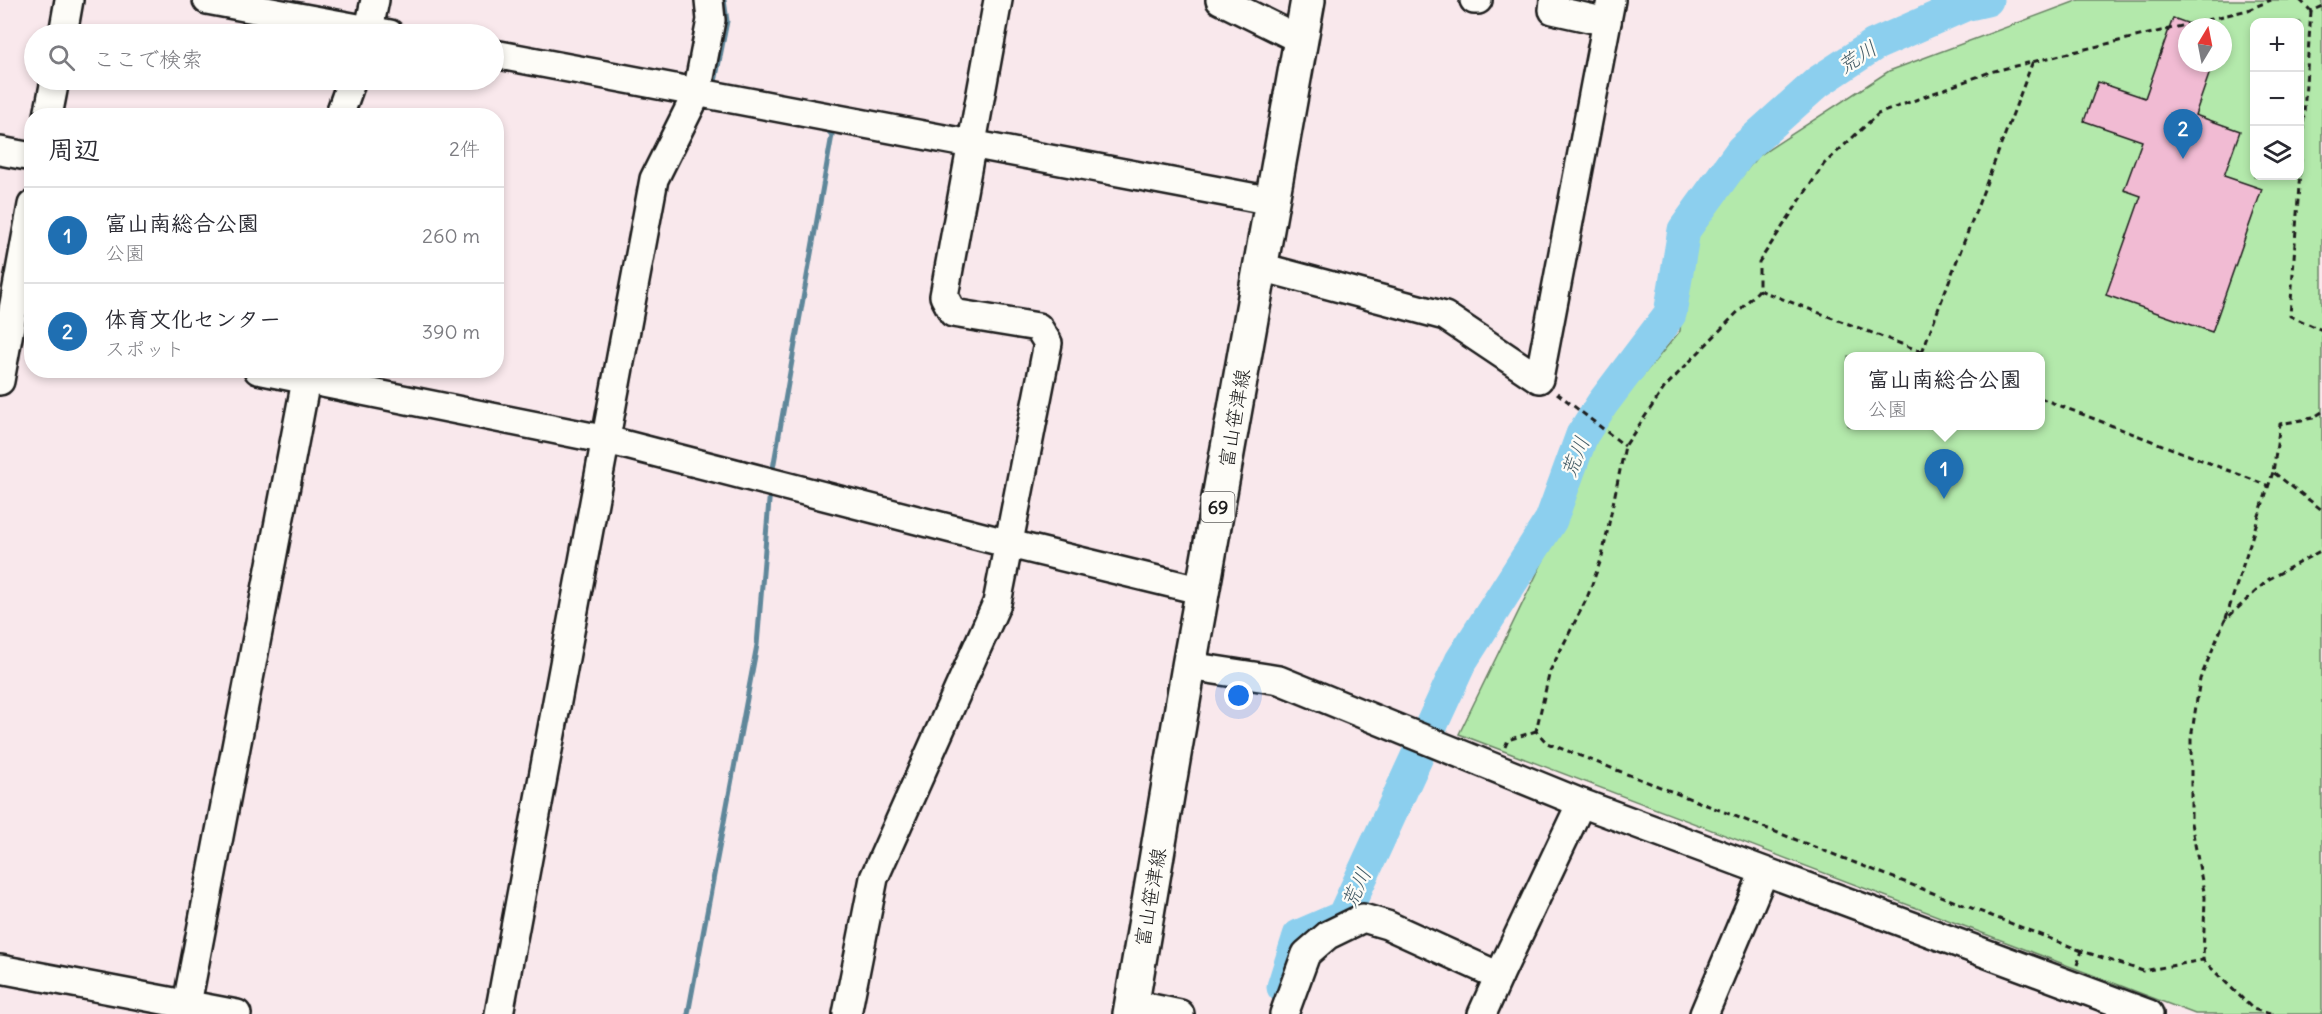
<!DOCTYPE html>
<html lang="ja">
<meta charset="utf-8">
<style>
:root{--surface:#fff;--page:#f2f2f3;--text:#2b2b33;--muted:#7c7c81;--line:#e1e1e2;--accent:#1f6fb2}
body{margin:0;font-family:Delius,"Klee One",sans-serif;background:var(--page);color:var(--text)}
.controls{position:absolute;right:18px;top:18px;display:grid;overflow:hidden;border-radius:12px;box-shadow:0 3px 9px #0003}
.controls button{width:54px;height:54px;display:grid;place-items:center;padding:0;border:0;border-bottom:2px solid var(--line);background:var(--surface);color:var(--text);font:30px sans-serif}
.compass{position:absolute;left:2178px;top:18px;width:54px;height:54px;border-radius:50%;background:var(--surface);box-shadow:0 3px 9px #0003;rotate:10deg}
.you{position:absolute;left:1239px;top:696px;width:21px;height:21px;margin:-15px;border:4px solid #fff;border-radius:50%;background:#1a73e8;box-shadow:0 0 0 9px #1a73e833}
.badge{display:grid;place-items:center;width:39px;height:39px;border-radius:50%;background:var(--accent);color:#fff;font-size:20px;font-weight:700}
.pin{position:absolute;translate:-50% -50px;filter:drop-shadow(0 2px 3px #0008)}
.pin::after{content:'';position:absolute;top:32px;width:21px;height:18px;background:inherit;clip-path:polygon(0 0,100% 0,50% 100%)}
.popup{position:absolute;left:1844px;top:352px;width:201px;height:78px;box-sizing:border-box;display:grid;place-content:center;border-radius:12px;background:var(--surface);filter:drop-shadow(0 2px 4px #0005);font-size:20px;white-space:nowrap;color:var(--muted)}
.popup b{font-size:22px;color:var(--text)}
.popup::after{content:'';position:absolute;left:50%;top:100%;margin-left:-12px;border:12px solid transparent;border-top-color:var(--surface)}
.list{margin:0;padding:0;list-style:none}
h2{display:flex;justify-content:space-between;align-items:center;height:78px;margin:0;padding:0 24px;font-size:26px}
h2 small{font-size:20px;font-weight:400;color:var(--muted)}
.list li{display:grid;grid-template-columns:39px 1fr auto;gap:18px;align-items:center;box-sizing:border-box;height:96px;padding:0 24px;border-top:2px solid var(--line)}
.list b{display:block;font-size:22px;white-space:nowrap}
.list p{margin:0;font-size:20px;white-space:nowrap;color:var(--muted)}
.list em{font-size:20px;font-style:normal;color:var(--muted)}
.icon{flex:none;width:33px;height:33px;fill:none;stroke:currentColor;stroke-width:2;stroke-linecap:round;stroke-linejoin:round}
.map{position:relative;flex:none;width:2322px;height:1014px;overflow:hidden}
.search{position:absolute;background:var(--surface);box-shadow:0 3px 9px #0003;left:24px;top:24px;width:480px;height:66px;display:flex;align-items:center;gap:15px;box-sizing:border-box;padding:0 21px;border-radius:33px;color:var(--muted);font-size:22px}
.panel{position:absolute;background:var(--surface);box-shadow:0 3px 9px #0003;left:24px;top:108px;width:480px;height:270px;border-radius:24px}
.map>svg:first-child{display:block}
.green{fill:#b3e9ab;stroke:#688264;stroke-width:1.5;fill-rule:evenodd}
.lines{fill:none;stroke-linecap:round;stroke-linejoin:round}
.stream{stroke:#5f879a;stroke-width:5}
.river{stroke:#8ccfee;stroke-width:33}
.building{fill:#f1bbd3;stroke:#1c1c1c;stroke-width:1.5}
.minor-casing{stroke:#1c1c1c;stroke-width:32}
.major-casing{stroke:#1c1c1c;stroke-width:38}
.path{stroke:#1c1c1c;stroke-width:3;stroke-dasharray:6 4.5;stroke-linecap:butt}
.minor{stroke:#fdfcf7;stroke-width:27}
.major{stroke:#fdfcf7;stroke-width:33}
.labels{text-anchor:middle;dominant-baseline:central;stroke-width:4.5;stroke-linejoin:round;paint-order:stroke}
.shield{fill:#fdfcf7;stroke:#605f5e;stroke-width:1.5}
.shield-label{font-size:18px;font-weight:bold;fill:#1c1c1c}
.street-label{font-size:20px;fill:#1c1c1c;stroke:#fdfcf7}
.water-label{font-size:21px;font-style:italic;fill:#435b66;stroke:#fdfcf7}
</style>
<div class="map">
<svg width="2322" height="1014" viewBox="0 0 2322 1014">
<rect width="100%" height="100%" fill="#f9e8ec"/>
<filter id="ink" filterUnits="userSpaceOnUse"><feTurbulence type="fractalNoise" baseFrequency=".0167" numOctaves="2"/><feDisplacementMap in="SourceGraphic" scale="12" xChannelSelector="R" yChannelSelector="G"/><feConvolveMatrix kernelMatrix="1 2 1 2 8 2 1 2 1" color-interpolation-filters="sRGB"/></filter>
<g filter="url(#ink)">
<path class="green" d="M2079,0H2322V1014H2195L1459,734L1545,557L1588,441L1680,331L1688,244L1757,157L1889,71ZM2254,22H2300V176H2254ZM2187,27H2223V63H2187ZM1848,356H2040V426H1848Z"/>
<g class="lines">
<g class="stream">
<polyline points="714,87 727,21 724,0"/>
<polyline points="772,474 832,135 824,126"/>
<polyline points="688,1014 757,645 770,489"/>
</g>
<polyline class="river" points="1283,987 1299,936 1343,917 1461,661 1551,520 1582,435 1602,404 1670,314 1684,230 1742,150 1818,82 1874,45 1965,5 1987,0"/>
</g>
<polygon class="building" points="2173,18 2187,23 2187,63 2213,63 2195,115 2240,131 2224,176 2262,189 2212,332 2106,295 2141,196 2124,190 2142,141 2084,121 2098,82 2145,98"/>
<g class="lines">
<g class="minor-casing">
<g id="minor">
<polyline points="207,0 390,34"/>
<polyline points="1220,0 1301,40"/>
<polyline points="1474,0 1478,0"/>
<polyline points="1554,0 1553,10 1607,22"/>
<polyline points="63,34 69,0"/>
<polyline points="368,34 375,0"/>
<polyline points="494,54 1272,201"/>
<polyline points="48,116 55,80"/>
<polyline points="339,116 352,80"/>
<polyline points="0,151 32,157"/>
<polyline points="1261,267 1445,316 1539,379 1611,0"/>
<polyline points="258,370 607,440 1010,544 1203,591"/>
<polyline points="0,381 32,205"/>
<polyline points="1189,666 1279,680 1581,803 2149,1014"/>
<polyline points="0,969 237,1014"/>
<polyline points="1499,976 1581,803"/>
<polyline points="187,1004 308,370"/>
<polyline points="1132,1004 1180,1014"/>
<polyline points="499,1014 654,179 697,93 711,20 709,0"/>
<polyline points="847,1014 874,878 997,603 1048,343 1038,327 953,313 944,296 998,0"/>
<polyline points="1284,1014 1306,954 1328,935 1363,918 1387,925 1499,976 1482,1014"/>
<polyline points="1704,1014 1764,872"/>
</g>
</g>
<g class="major-casing">
<polyline id="major" points="1130,1014 1189,666 1308,0"/>
</g>
<g class="path">
<polyline points="2300,0 2311,11 2322,6"/>
<polyline points="2311,11 2290,316 2322,330"/>
<polyline points="1759,290 1933,356"/>
<polyline points="1922,352 2033,61"/>
<polyline points="1557,393 1625,446"/>
<polyline points="2040,398 2269,486"/>
<polyline points="2322,412 2313,418 2280,424 2273,472 2322,510"/>
<polyline points="2226,618 2273,472"/>
<polyline points="1505,747 1508,740 1536,731"/>
<polyline points="2082,951 1547,743 1536,731 1550,671 1587,598 1602,557 1625,446 1665,387 1759,290 1759,262 1824,164 1878,114 1990,72 2248,10 2271,0"/>
<polyline points="2077,965 2082,951 2143,971 2203,960"/>
<polyline points="2270,1014 2253,1009 2203,960 2205,897 2191,823 2191,739 2200,679 2225,620 2269,579 2322,550"/>
</g>
<use href="#minor" class="minor"/>
<use href="#major" class="major"/>
</g>
</g>
<g class="labels">
<rect class="shield" x="1201.5" y="492" width="33" height="30" rx="4.5"/>
<g class="shield-label">
<text x="1218" y="507">69</text>
</g>
<g class="street-label">
<text transform="translate(1234 418) rotate(-80)">富山笹津線</text>
<text transform="translate(1150 897) rotate(-80)">富山笹津線</text>
</g>
<g class="water-label">
<text transform="translate(1857 57) rotate(-32)">荒川</text>
<text transform="translate(1575 457) rotate(-68)">荒川</text>
<text transform="translate(1356 888) rotate(-65)">荒川</text>
</g>
</g>
</svg>
<div class="controls">
<button>+</button>
<button>−</button>
<button><svg class="icon" aria-label="layers" viewBox="0 0 24 24"><path d="M12 4l9 5-9 5-9-5zM3 14l9 5 9-5"/></svg></button>
</div>
<svg class="compass" viewBox="-18 -18 36 36"><path d="M0-13l5 13h-10z" fill="#e53935"/><path d="M0 13l5-13h-10z" fill="#7c7c81"/></svg>
<div class="you"></div>
<div class="pin badge" style="left:1944px;top:499px">1</div>
<div class="popup"><b>富山南総合公園</b>公園</div>
<div class="pin badge" style="left:2183px;top:159px">2</div>
<div class="search"><svg class="icon" aria-label="search" viewBox="0 0 24 24"><circle cx="10" cy="10" r="6"/><path d="M15 15l6 6"/></svg>ここで検索</div>
<section class="panel">
<h2>周辺<small>2件</small></h2>
<ul class="list">
<li><span class="badge">1</span><div><b>富山南総合公園</b><p>公園</p></div><em>260 m</em></li>
<li><span class="badge">2</span><div><b>体育文化センター</b><p>スポット</p></div><em>390 m</em></li>
</ul>
</section>
</div>
